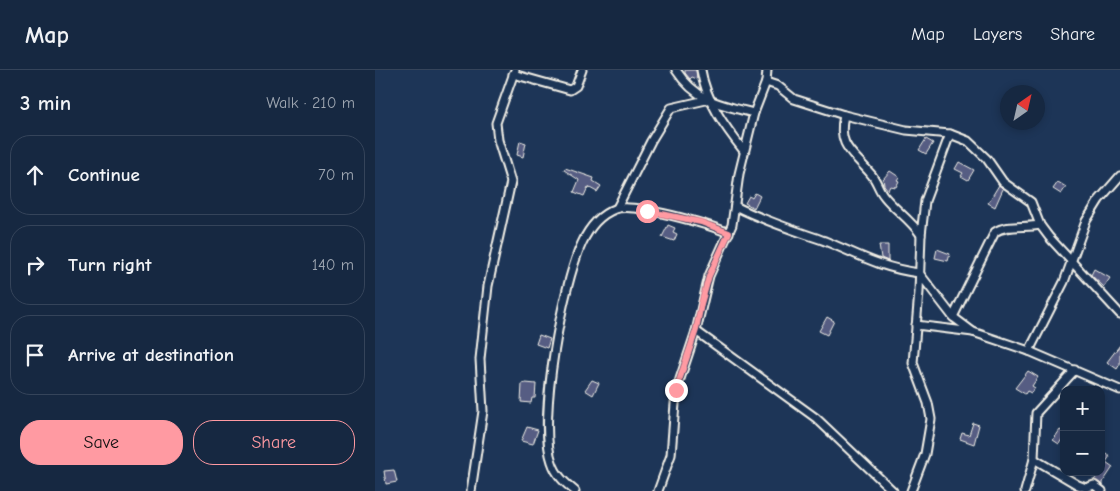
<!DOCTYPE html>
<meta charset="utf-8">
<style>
:root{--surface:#162841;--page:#1f3048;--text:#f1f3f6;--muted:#9ea6b1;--line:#35445a;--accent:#ff9aa2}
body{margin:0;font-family:"Comic Neue",sans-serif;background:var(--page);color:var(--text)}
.controls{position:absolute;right:15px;bottom:15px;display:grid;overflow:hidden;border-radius:10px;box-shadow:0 2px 8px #0003}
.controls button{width:45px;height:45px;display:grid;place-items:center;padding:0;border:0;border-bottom:1px solid var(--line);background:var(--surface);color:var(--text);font:25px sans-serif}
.compass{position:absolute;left:625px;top:15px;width:45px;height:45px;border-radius:50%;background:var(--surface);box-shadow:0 2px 8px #0003;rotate:34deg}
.stop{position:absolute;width:15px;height:15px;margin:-11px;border:4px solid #ff9aa2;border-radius:50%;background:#fff}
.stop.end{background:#ff9aa2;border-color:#fff;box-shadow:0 1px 5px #0008}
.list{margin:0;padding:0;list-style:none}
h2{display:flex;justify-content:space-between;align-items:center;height:65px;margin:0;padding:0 20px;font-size:21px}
h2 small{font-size:16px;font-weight:400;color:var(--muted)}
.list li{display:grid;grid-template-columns:32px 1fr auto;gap:15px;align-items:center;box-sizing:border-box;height:80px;margin:0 10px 10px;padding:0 10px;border:1px solid var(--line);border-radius:20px}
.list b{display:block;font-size:19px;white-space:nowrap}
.list em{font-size:16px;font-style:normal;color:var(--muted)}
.actions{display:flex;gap:10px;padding:15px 20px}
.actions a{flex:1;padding:11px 0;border:1px solid var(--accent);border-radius:20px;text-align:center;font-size:18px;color:var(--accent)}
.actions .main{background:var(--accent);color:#111}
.icon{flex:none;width:28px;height:28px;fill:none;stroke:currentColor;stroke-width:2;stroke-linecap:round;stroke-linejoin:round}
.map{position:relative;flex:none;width:745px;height:421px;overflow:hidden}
header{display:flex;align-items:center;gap:30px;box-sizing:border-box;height:70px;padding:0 25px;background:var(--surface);border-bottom:1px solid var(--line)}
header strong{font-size:24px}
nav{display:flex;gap:28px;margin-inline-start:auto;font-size:18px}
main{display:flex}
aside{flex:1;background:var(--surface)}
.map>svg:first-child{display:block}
.building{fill:#575d83;stroke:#f4f1e8}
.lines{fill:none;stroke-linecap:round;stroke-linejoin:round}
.street-casing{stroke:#f4f1e8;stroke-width:11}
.street{stroke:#1d3557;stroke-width:7}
.route{stroke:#ff9aa2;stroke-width:6}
</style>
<header>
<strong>Map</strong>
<nav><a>Map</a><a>Layers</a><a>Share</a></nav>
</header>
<main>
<aside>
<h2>3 min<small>Walk · 210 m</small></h2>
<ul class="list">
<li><svg class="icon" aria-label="ahead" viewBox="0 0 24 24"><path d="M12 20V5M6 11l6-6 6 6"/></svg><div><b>Continue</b></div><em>70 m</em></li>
<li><svg class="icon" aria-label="right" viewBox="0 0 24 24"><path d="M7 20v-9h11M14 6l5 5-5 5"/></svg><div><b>Turn right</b></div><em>140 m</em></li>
<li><svg class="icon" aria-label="arrive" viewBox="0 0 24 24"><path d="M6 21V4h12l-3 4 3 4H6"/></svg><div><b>Arrive at destination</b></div></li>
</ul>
<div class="actions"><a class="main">Save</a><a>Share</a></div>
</aside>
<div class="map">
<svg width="745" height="421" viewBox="0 0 745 421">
<rect width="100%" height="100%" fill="#1d3557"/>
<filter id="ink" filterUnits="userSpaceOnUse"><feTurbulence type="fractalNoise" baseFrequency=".02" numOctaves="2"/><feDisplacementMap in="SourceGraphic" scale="10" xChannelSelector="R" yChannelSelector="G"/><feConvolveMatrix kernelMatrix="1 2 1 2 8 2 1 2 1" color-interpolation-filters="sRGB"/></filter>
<g filter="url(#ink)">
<g class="building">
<polygon points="310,0 321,0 322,9 317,7 315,9 310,3"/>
<polygon points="551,69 558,73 551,84 544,80"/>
<polygon points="145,71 151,73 148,87 142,85"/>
<polygon points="584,92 599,100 593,110 586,106 588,103 580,99"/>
<polygon points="190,98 219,108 218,111 226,116 222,122 213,117 209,126 199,122 204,110 189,100"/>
<polygon points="515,101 524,107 522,110 524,111 521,117 515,116 513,120 509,115 508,109"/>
<polygon points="683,112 691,117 686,124 678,119"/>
<polygon points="624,115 628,119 620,137 613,133"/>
<polygon points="380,123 385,126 379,138 370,133 374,126 377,128"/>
<polygon points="293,155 300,158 298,162 302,164 299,171 287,167"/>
<polygon points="504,175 513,175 513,191 506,188"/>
<polygon points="562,179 575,184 573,191 560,188"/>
<polygon points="719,199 735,208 729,217 716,205"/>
<polygon points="452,247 459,251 452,265 444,261"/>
<polygon points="164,265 175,269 172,278 161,274"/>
<polygon points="745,275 745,294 742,299 732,292"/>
<polygon points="653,301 663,307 657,316 660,318 656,323 652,321 650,324 640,318"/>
<polygon points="217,310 224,313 218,325 210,320"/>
<polygon points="151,313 161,314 160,328 157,328 156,333 146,332 147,314"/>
<polygon points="598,353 604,355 599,374 585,369 587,363 594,365"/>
<polygon points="152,357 163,360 158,374 146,371"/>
<polygon points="685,360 689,362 689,366 684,374 678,370"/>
<polygon points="726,380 735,386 731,392 738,397 728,412 728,415 719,410 726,402"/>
<polygon points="19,400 22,412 11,414 9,401"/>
</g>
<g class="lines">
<g class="street-casing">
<g id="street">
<path d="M301,0C321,31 346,35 379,43"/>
<path d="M326,0C331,31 350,57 369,81"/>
<polyline points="138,4 195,20 201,16 207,0"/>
<polyline points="391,12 403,16 419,29 469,45 531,60 575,64 593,71 612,89 628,112 656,132 665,155 674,167 745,244"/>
<path d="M469,45C462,76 477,82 495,103C502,110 503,119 509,126C521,141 534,148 546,165"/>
<path d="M360,136C389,151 419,160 450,171C484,185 506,198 544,203L578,247L598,262"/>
<polyline points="242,138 276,71 296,38 331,30"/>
<path d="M578,247L620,162C631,154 651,158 665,155"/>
<polyline points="541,255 598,262 654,281 745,320"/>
<polyline points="321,261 441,348 518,421"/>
<polyline points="654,281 689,212 711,151 724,130 745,106"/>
<polyline points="659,389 703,415 711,418 719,415 727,421"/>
<polyline points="96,421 108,341 105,289 113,216 136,112 123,70 121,53 140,0"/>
<path d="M200,421C190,413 181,405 177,392C162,351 188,213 207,173C214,158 224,145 240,139C258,132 335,155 354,163"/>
<polyline points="283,421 296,385 301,321 321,261 334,206 357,155 364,104 379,43 391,12 392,0"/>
<polyline points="536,421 550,384 556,349 553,333 538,293 544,222 546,165 550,131 575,64"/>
<polyline points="650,421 659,389 661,343 700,300"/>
</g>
</g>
<use href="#street" class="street"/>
</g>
</g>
<g class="lines" filter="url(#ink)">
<polyline class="route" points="272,141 326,152 354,163 334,206 326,234 321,260 301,320"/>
</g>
</svg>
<div class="controls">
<button>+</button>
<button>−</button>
</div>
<svg class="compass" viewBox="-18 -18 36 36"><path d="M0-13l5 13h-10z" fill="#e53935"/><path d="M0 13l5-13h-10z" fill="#9ea6b1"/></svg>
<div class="stop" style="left:272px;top:141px"></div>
<div class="stop end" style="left:301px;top:320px"></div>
</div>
</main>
